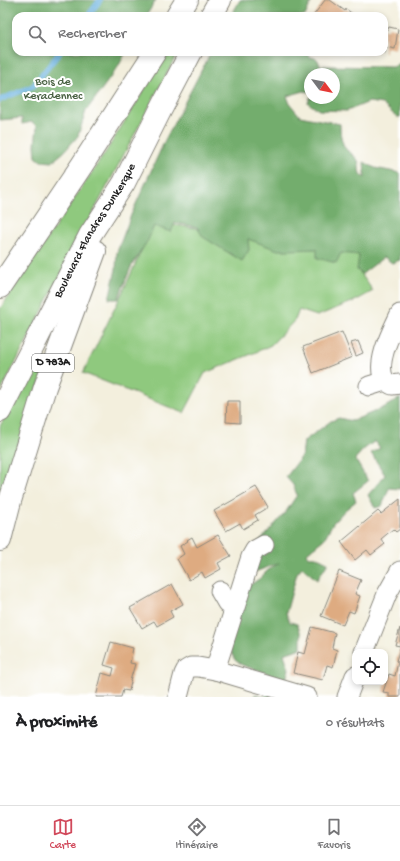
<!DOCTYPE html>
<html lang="fr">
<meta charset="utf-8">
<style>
:root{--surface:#fff;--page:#f2f2f2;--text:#202124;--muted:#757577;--line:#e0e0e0;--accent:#d1495b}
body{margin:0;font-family:"Gochi Hand",sans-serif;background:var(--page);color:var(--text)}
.controls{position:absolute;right:12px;bottom:12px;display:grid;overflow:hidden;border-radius:8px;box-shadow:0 2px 6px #0003}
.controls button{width:36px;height:36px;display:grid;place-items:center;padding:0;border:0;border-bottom:1px solid var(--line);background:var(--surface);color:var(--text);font:20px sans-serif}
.compass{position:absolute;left:304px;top:68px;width:36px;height:36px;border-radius:50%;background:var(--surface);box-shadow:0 2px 6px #0003;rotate:122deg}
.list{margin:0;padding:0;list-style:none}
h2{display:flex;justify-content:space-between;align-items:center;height:52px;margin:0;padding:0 16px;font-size:17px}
h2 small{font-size:13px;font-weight:400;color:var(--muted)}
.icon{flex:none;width:22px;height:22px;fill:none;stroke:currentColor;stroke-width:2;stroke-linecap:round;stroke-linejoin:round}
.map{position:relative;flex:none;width:400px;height:697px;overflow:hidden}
.search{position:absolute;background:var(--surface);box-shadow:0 2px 6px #0003;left:12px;right:12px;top:12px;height:44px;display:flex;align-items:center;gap:10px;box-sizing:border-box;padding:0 14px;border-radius:12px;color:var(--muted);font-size:15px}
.sheet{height:108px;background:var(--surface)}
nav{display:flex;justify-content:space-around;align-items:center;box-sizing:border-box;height:56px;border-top:1px solid var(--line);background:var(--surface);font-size:11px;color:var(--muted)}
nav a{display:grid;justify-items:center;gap:2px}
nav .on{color:var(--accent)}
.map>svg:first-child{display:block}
.green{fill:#8fc97e;stroke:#56724d}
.forest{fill:#73ad6d;stroke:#486444}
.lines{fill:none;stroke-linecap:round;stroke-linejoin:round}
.stream{stroke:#67b0df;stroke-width:5.5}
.building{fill:#deab81}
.minor-casing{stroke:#88867c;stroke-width:21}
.major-casing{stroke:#88867c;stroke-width:24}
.minor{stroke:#fff;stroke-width:19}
.major{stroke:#fff;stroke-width:22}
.labels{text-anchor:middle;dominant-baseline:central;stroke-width:4;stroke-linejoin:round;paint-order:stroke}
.shield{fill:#fff;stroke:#606060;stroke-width:1}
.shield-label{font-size:11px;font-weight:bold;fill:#1c1c1c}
.park-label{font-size:12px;fill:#4a6143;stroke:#fff}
.street-label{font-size:12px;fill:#1c1c1c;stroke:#fff}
</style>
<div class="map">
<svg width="400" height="697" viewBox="0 0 400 697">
<rect width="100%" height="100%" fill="#fff"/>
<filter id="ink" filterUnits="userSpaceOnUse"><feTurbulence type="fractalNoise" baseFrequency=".025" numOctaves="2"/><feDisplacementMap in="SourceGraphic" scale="8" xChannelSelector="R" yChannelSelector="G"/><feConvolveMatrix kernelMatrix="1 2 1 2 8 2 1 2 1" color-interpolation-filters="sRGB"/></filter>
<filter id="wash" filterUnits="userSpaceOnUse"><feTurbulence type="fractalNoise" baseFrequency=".012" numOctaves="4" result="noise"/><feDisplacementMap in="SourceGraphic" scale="16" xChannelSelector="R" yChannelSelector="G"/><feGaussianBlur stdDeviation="0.9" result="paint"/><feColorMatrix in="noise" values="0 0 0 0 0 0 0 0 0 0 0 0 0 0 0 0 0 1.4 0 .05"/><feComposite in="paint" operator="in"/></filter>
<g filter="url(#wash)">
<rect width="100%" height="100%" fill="#f3efdd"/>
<g class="green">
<polygon points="168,52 178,52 84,230 0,393 0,309 105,153"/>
<polygon points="154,222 365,253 361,274 373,291 357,300 317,316 299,310 295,320 271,345 254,353 205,373 184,413 83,373 125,287"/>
<polygon points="38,356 47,361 0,502 0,426"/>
</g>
<g class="forest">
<polygon points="0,0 156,0 146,16 16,16 16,52 126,52 118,67 86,111 78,136 64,152 52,162 41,161 36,157 35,145 37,127 32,122 22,124 22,118 0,120"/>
<polygon points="240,0 312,0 305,16 231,16"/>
<path d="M211,52H306L308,56L317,59L321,66L393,67L400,64V117H397L382,104L369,102L347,111L319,110L308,103L310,97V98H334V74H310V92L304,91L287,96L290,104L300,116L340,124C340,132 341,141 345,148C348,152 354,155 357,159C362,166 355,173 365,178L364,162L375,168L400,173V260L392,263L384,257L362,274L357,270L359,255L341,253L336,263L317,258V249L289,250H278L248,239L249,250L242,261L203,237L197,227L175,223L171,232L154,226L148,240L131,267L118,299H109L116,269L117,252L131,215L165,140Z"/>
<path d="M400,398V489L389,488L382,506L375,508L368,495L385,475L371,453L380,448L375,441L363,450L355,459L368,481L353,493L356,501L345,510L333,523L324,539L307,553L308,557C317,556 321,558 328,563L317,580L302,567L297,573L286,613L290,622L297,624L301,634V648L284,654L289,669L284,686L283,697H255V694L265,697L269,674L242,665L235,660L231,651V636L247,587L259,579L267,571L279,563L252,573L260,541L285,513L297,495L293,485L286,477L302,456L304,441L331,421L339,418L352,421L383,408Z"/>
</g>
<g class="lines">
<g class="stream">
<polyline points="88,16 100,0"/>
<polyline points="0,100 33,86 60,52"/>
</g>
</g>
<g id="blocks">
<g class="building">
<polygon points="325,0 330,0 345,11 346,9 354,15 353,16 313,16"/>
<polygon points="389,27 398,29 395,49 386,47 385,53 384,53 384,29 388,29"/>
<polygon points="342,332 352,357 313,373 303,347"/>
<polygon points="358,341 363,353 356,356 351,343"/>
<polygon points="227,401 240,401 240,423 226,422"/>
<polygon points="256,487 268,507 255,515 258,520 243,529 240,523 226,531 214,511"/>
<polygon points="400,499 400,529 396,532 393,529 381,539 385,544 371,555 367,550 355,560 341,542 378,511 381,514"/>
<polygon points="218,535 231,556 218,563 221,569 205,578 202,572 189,580 177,559 184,554 180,546 188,541 187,540 192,537 197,547"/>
<polygon points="339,571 361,580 355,594 360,596 354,613 349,611 343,625 321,616"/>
<polygon points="172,584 183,604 170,611 173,617 157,626 154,621 142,628 130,608"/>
<polygon points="312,627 335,633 332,648 337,650 333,667 327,665 323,680 293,673 298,652 305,654"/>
<polygon points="400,628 400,646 395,645"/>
<polygon points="111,642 133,648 130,663 135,664 130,681 131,682 129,691 123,690 121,697 96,697 102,673 112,676 114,668 104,665"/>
<polygon points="400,648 400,697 389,697 389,693 383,692 389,674 395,676 398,662 396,661"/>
</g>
</g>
</g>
<g filter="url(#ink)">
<use href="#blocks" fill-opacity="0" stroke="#88867c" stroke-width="1"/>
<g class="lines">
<g class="minor-casing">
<g id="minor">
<path d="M385,381C374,364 392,331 400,314"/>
<polyline points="369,386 385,381 392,385 400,384"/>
<polyline points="220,591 227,603 234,608"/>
<polyline points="364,652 387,594 400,571"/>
<polyline points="215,670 251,557 255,550 264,545"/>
<polyline points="178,697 184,674 186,670 191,667 198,667 215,670 307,697"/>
<polyline points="347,697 355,676"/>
</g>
</g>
<g class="major-casing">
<g id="major">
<polyline points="177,16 187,0"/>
<polyline points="211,16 220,0"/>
<polyline points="0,287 82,165 155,52"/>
<path id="s1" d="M0,411L90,235L124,183L160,111L191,52"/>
<polyline points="0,540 10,501 45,387 95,251"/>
</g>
</g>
<use href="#minor" class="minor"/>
<use href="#major" class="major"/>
</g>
</g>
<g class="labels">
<rect class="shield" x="32" y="354" width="42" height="18" rx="3"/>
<g class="shield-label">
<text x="53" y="363">D 783A</text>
</g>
<g class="park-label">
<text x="53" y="83">Bois de<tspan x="53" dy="14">Keradennec</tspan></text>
</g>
<g class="street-label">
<text stroke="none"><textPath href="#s1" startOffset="204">Boulevard Flandres Dunkerque</textPath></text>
</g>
</g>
</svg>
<div class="controls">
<button><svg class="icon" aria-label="locate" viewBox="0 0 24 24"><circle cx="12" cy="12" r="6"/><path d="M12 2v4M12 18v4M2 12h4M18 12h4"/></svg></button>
</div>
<svg class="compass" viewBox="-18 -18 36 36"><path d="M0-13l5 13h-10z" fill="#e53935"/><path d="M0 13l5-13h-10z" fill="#757577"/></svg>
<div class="search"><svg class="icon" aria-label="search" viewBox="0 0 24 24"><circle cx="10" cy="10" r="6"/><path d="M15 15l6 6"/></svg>Rechercher</div>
</div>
<section class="sheet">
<h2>À proximité<small>0 résultats</small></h2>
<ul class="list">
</ul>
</section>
<nav>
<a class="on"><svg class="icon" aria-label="map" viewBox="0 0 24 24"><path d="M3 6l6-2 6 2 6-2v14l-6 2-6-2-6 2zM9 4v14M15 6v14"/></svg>Carte</a>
<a><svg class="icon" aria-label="directions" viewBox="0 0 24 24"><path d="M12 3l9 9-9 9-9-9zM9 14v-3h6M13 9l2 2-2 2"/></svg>Itinéraire</a>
<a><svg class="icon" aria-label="saved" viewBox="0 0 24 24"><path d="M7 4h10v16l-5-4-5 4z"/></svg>Favoris</a>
</nav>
